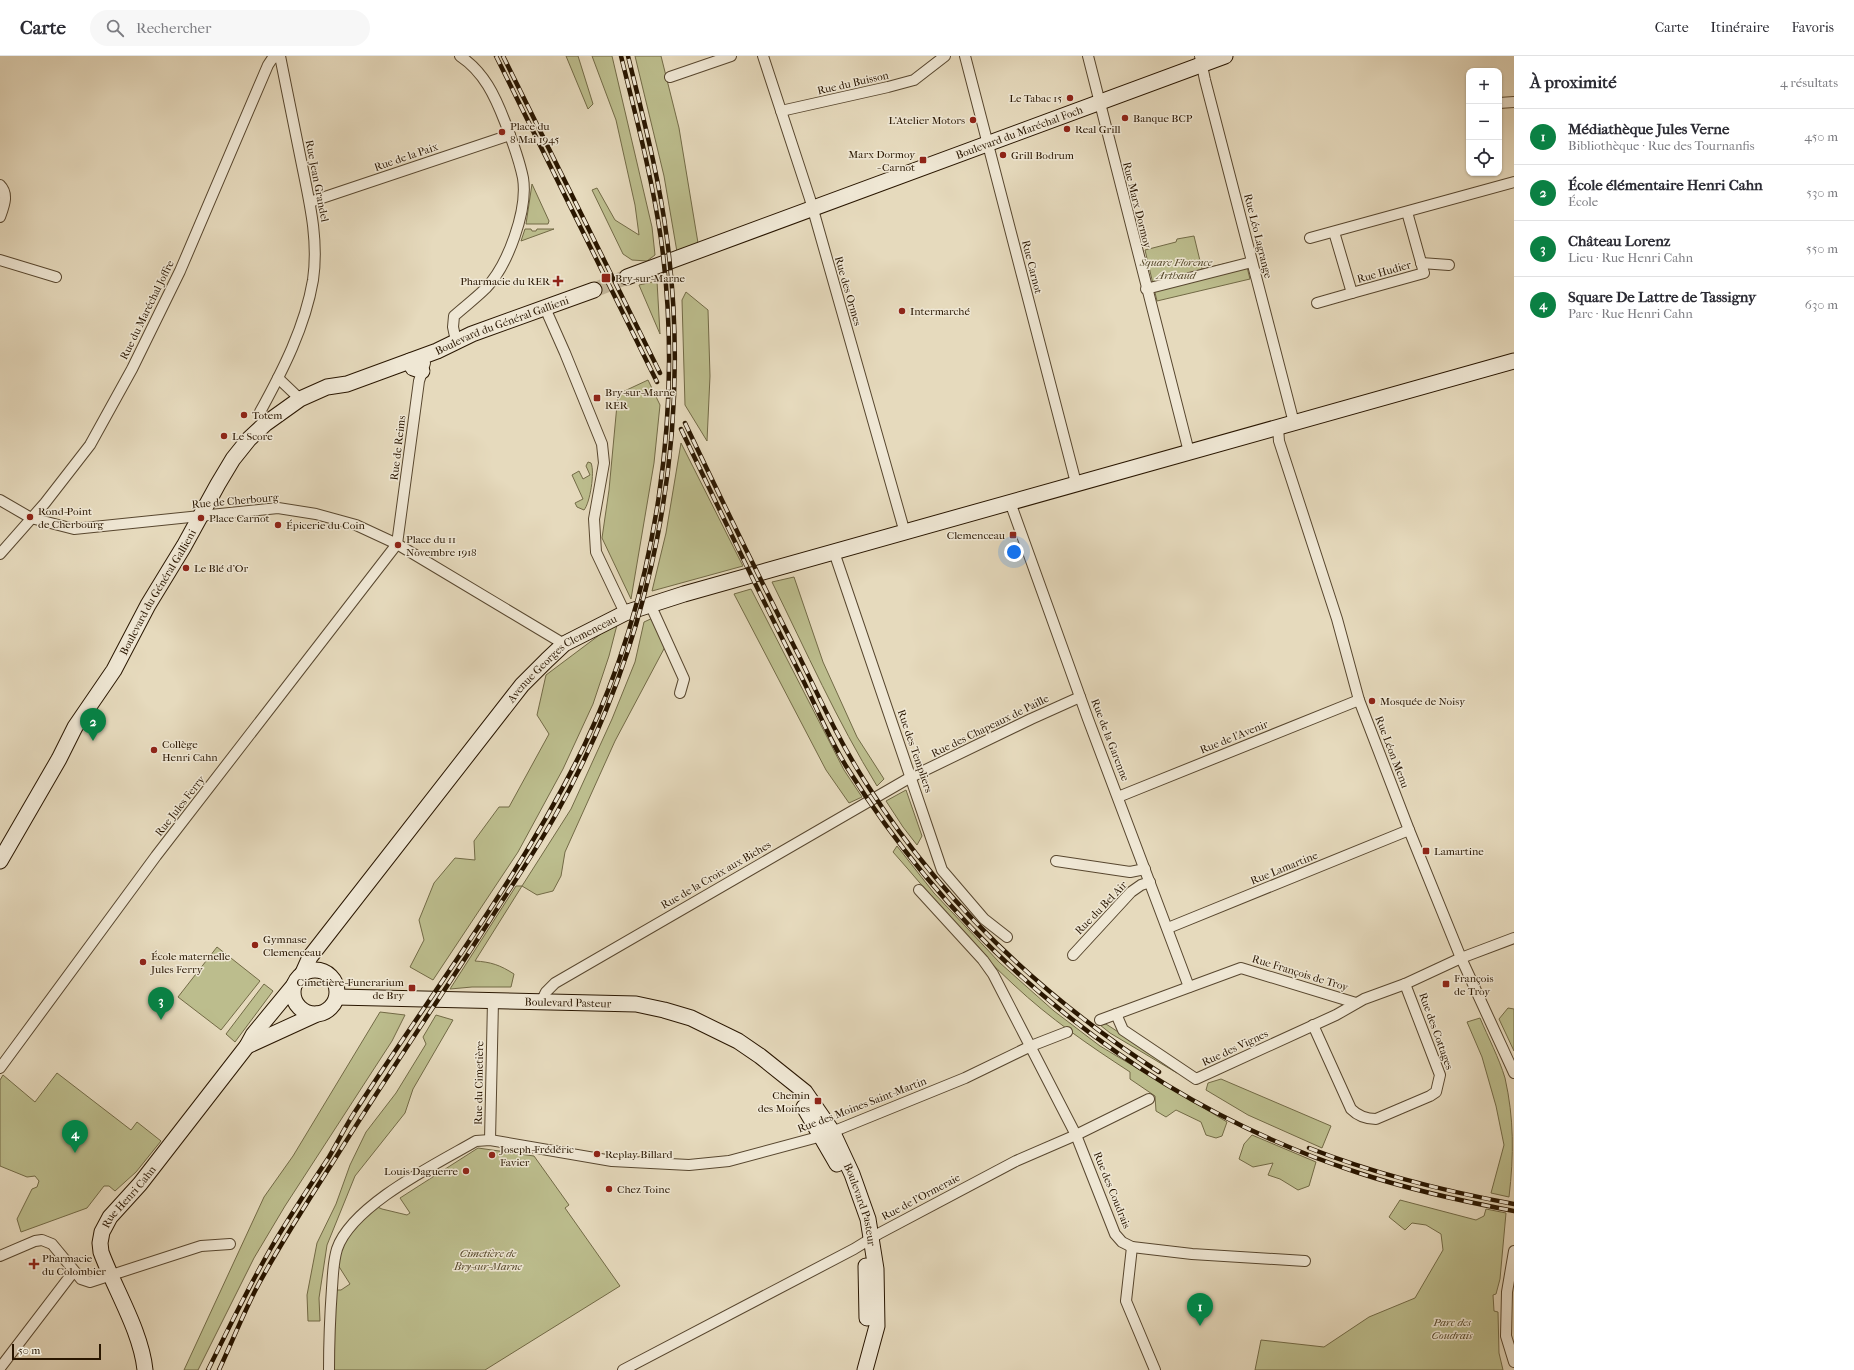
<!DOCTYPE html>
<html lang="fr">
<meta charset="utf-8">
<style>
:root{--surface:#fff;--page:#f7f7f7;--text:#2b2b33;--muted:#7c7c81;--line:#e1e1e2;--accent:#0b8043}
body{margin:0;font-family:"IM FELL French Canon",serif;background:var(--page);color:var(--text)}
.controls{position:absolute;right:12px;top:12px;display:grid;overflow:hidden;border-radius:8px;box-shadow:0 1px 3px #0004}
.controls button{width:36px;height:36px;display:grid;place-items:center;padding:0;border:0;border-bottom:1px solid var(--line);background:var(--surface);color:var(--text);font:20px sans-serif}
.scale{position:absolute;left:12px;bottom:10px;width:89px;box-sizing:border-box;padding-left:4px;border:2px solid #291600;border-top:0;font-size:11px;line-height:14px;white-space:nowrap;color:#291600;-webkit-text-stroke:3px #efe7d4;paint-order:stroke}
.you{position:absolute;left:1014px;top:496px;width:14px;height:14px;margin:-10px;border:3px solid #fff;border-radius:50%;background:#1a73e8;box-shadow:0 0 0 6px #1a73e833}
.badge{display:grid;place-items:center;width:26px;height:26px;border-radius:50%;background:var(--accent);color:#fff;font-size:13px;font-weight:700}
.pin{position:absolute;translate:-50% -33px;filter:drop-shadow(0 1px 2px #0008)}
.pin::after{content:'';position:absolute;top:21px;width:14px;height:12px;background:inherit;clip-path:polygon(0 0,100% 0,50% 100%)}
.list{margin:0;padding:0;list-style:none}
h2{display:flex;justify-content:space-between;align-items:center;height:52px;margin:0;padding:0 16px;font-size:17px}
h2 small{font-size:13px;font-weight:400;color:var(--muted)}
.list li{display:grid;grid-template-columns:26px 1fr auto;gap:12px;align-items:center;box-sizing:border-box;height:56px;padding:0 16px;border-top:1px solid var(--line)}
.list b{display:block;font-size:15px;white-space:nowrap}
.list p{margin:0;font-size:13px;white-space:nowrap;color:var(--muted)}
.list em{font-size:13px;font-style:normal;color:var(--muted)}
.icon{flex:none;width:22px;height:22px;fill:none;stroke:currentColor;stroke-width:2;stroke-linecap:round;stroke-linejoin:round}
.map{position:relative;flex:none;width:1514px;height:1314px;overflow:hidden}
header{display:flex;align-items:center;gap:24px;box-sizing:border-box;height:56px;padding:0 20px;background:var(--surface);border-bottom:1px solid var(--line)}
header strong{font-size:19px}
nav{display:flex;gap:22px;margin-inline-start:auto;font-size:14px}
.search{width:280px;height:36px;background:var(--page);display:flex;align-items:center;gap:10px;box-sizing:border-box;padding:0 14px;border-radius:22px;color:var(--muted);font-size:15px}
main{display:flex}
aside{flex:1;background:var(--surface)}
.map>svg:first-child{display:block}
.green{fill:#bcbd8d;stroke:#726a46}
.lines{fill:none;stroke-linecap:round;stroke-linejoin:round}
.secondary-tunnel{stroke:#c0b397;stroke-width:15;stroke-dasharray:15 8;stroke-linecap:butt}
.street-casing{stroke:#58472f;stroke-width:12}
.secondary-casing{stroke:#291600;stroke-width:17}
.street{stroke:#efe7d4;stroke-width:10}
.secondary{stroke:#efe7d4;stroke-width:15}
.rail-casing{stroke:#291600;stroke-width:4.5}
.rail{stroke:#efe7d4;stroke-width:3;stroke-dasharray:9;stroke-linecap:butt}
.poi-dot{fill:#8f2418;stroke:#efe7d4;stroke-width:1.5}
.labels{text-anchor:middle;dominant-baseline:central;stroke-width:3;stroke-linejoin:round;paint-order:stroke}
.street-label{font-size:11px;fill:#291600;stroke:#efe7d4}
.poi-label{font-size:11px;fill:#291600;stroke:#efe7d4;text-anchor:start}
.park-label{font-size:11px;font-style:italic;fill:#55482a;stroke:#efe7d4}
</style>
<header>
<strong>Carte</strong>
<div class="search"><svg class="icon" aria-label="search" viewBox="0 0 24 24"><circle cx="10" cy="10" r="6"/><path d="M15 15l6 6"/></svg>Rechercher</div>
<nav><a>Carte</a><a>Itinéraire</a><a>Favoris</a></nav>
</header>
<main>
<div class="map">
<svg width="1514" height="1314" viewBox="0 0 1514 1314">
<rect width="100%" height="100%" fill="#e6dabd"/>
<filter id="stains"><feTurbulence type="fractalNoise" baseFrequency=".005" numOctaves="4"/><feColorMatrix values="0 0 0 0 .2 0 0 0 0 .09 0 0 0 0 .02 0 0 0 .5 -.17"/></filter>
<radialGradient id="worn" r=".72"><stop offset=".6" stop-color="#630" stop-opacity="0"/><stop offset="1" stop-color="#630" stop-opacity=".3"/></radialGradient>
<g class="green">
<polygon points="566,0 578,0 593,48 588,53"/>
<polygon points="592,0 612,0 652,171 655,199 647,205 632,204 623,198 592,134 597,132 615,164 639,179 635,149 616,64"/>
<polygon points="635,0 661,0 679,72 698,187 677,196 664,120"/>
<polygon points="532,128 549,165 548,168 526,168"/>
<polygon points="525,173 531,173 532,175 536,175 537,173 554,173 521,185"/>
<polygon points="1194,180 1202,213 1245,203 1250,223 1157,245 1145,194 1176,186 1177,183"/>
<polygon points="657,225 660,278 639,229"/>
<polygon points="686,236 708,254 710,320 707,385 685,349 682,244"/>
<polygon points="648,324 660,349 654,407 631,543 602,482 609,434 618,338"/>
<polygon points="681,387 743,510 652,535 666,477"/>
<path d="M588,406L591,407C595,416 590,447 584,454L577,451L575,447L583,443L572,419L579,415L583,423L590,419L586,410Z"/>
<path d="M794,521L823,606L857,681L884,723L877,730C837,665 806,595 772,526Z"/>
<polygon points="751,533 844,714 862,741 849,747 826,714 734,538"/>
<path d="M655,561L666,589L615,685L565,796L561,820L553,835L537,839L522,830L475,905C491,906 500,909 514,918L511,931H472L450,933L516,830H522L571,753L612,663L635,606L644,566Z"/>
<polygon points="618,565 609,600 593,648 563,713 518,796 433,924 410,911 424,884 419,864 434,827 455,802 475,804 474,785 499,751 509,751 549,678 537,659 546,619"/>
<polygon points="906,734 922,780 917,789 903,771 886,745"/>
<path d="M897,790L934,837L1000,907L1054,955L1100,990L1227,1066L1222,1080L1216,1082L1206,1079L1201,1066L1176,1054L1166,1061L1156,1055L1155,1040L1130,1023V1016C1090,990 1049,962 1014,929C970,889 933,841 893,796Z"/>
<polygon points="217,891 260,925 221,974 178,941"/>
<polygon points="264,928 273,935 235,986 226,978"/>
<polygon points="1508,952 1514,953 1514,995 1499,963"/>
<polygon points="380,956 405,959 392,985 285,1150 254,1202 198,1314 184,1314 264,1141 293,1100"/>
<polygon points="436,959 453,964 413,1033 405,1057 355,1120 327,1189 319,1242 320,1265 308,1265 307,1239 317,1187 336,1148 350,1109 366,1076 396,1037 426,988 423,981"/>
<path d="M1480,962C1488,981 1499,1002 1505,1022C1514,1062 1514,1099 1509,1141L1491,1137L1504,1089L1496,1050L1482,1001L1467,966Z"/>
<polygon points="1106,968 1175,1013 1177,1017 1110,977 1100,969"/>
<polygon points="57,1017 131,1074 137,1066 161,1085 136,1116 115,1135 109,1130 104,1130 87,1152 21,1176 17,1163 32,1133 37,1131 39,1125 35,1120 27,1121 0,1110 0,1024 3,1019 35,1046"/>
<polygon points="1221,1023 1331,1070 1322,1092 1248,1059 1206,1034 1208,1027"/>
<polygon points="1252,1079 1316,1106 1309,1130 1298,1134 1280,1123 1268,1119 1273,1107 1253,1111 1239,1103 1244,1088"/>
<polygon points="478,1092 534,1100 569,1149 565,1152 620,1230 485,1314 334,1314 335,1234 341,1234 350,1228 338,1209 341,1190 373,1149 382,1153 407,1159 410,1157 400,1142"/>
<polygon points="1400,1144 1476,1164 1484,1160 1486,1153 1506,1157 1500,1223 1496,1238 1493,1239 1494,1255 1498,1256 1499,1297 1503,1314 1255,1314 1261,1284 1324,1291 1369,1261 1415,1242 1443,1194 1441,1178 1426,1169 1412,1167 1405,1174 1389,1161"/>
</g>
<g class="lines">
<polyline class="secondary-tunnel" points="594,234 627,221"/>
<g class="street-casing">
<g id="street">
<polyline points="763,0 810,143 905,477"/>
<polyline points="965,0 1076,427"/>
<polyline points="1088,0 1189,396"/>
<polyline points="1200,0 1205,24 1294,367"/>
<polyline points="670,21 731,0"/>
<polyline points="1499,47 1514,46"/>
<polyline points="781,55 888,31 914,24 945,0"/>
<path d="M0,129C9,138 4,150 0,161"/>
<polyline points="310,146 510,79"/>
<polyline points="1334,176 1352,237 1424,217 1407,156"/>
<polyline points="1310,182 1514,126"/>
<polyline points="0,204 56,221"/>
<polyline points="1421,207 1449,209"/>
<polyline points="1146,233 1252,206"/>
<polyline points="1317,247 1352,237"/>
<polyline points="545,252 565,297 602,388 604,407 594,463 596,496 625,557"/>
<path d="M456,285L453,271L454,260C464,251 476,242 486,232C508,209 528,154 523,122C519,103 512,84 505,66C495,40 484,16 460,0"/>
<polyline points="278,322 300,343"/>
<path d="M265,368L260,356C283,314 305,271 313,224C319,183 309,144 301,104C294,69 287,35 280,0"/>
<polyline points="1278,372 1279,385 1337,563 1359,644 1409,774 1461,902 1514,1017"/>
<polyline points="0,444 31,462 74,473 278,452 316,458 356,469 397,488 564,588"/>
<polyline points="1010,446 1088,663 1189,931"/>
<polyline points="834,496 942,814 984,863 1007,881"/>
<polyline points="0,498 45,447 90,389 132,313 180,215 268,9 272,3 278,0"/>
<polyline points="650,548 684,623 680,637"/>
<polyline points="1118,741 1359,644"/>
<polyline points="1056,805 1130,816 1145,813"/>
<polyline points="919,834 983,904 993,918 1076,1079 1115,1178 1122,1186 1132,1191 1192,1198 1305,1205"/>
<polyline points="1168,872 1409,774"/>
<polyline points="1073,899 1131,836 1141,829 1150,826"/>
<polyline points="541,946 546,936 555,927 911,721 1031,663 1080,641"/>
<polyline points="1116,958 1123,974 1196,1023 1336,959 1364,943 1405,928 1461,902 1514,882"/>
<polyline points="1100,964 1241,912 1356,947"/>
<path d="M1313,969L1351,1053C1358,1060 1366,1063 1376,1063L1430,1040L1436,1036L1440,1019L1405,928"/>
<polyline points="0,1012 156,800 397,488 419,325 425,307 423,300"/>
<polyline points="490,1084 493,945"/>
<polyline points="1132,1191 1126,1245 1155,1314"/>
<polyline points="1514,1195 1507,1236 1506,1280 1514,1306"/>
<polyline points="0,1200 35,1185 42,1184 52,1188 81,1223 90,1226 201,1190 230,1188"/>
<polyline points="0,1312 74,1215"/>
<path d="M329,1314C329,1287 330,1260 332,1232C333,1219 333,1206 337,1193C352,1149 436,1108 476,1085L490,1084L612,1105L689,1109L729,1105L822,1080L842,1072L965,1022L1031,990L1067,976"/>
<polyline points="623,1314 854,1193 880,1177 1016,1105 1076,1079 1149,1043"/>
</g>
</g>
<g class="secondary-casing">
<g id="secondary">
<path id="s1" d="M627,221L1225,0"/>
<polyline points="410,305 413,312 422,315"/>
<path id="s2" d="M0,805L59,703L75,671L114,614L148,549L184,490L218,428L233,403L249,383L265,368L300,343L327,331L347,328L437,295L472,278L594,234"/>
<circle cx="315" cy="936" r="22"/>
<path id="s3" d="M302,919L310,901L522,629L547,604L564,588L625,557L684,538L1514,305"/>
<path id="s4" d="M337,941L636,948L664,954L691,962L738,985L760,1000L805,1036L832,1075L852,1118L868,1163L876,1213L877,1270L865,1314"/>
<polyline points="247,990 317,958"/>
<polyline points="804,1051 837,1108"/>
<polyline points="866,1210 867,1262"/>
<path id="s5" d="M145,1314C141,1275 115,1234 101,1196L100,1187L102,1176L110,1161L140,1128L247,990L253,979L295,928"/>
</g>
</g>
<use href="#street" class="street"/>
<use href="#secondary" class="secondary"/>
<g class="rail-casing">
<g id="rail">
<polyline points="496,0 657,326"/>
<polyline points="503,0 660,317"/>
<path d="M685,367C722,445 760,523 799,600C820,643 840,687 866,727C942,846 1041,940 1159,1016"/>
<path d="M681,373C719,453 757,533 797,612C814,645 827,679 846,710C965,900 1141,1045 1356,1116C1407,1133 1461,1145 1514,1155"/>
<path d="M1309,1092C1375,1118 1444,1135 1514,1148"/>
<path d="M208,1314C228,1273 248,1232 271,1192C289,1161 309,1131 329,1101C339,1084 347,1067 358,1051C435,932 522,818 584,690C657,537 684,352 661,183C652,121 636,61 621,0"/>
<path d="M219,1314C231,1288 242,1261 255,1235C278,1191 306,1148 333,1106C384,1024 438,945 490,864C512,829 535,796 555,760C653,586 693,381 667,183C659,121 643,61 628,0"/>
</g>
</g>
<use href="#rail" class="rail"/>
</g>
<g class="poi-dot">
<circle cx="1070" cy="42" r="4"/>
<circle cx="1125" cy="62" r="4"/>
<circle cx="973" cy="64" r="4"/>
<circle cx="1067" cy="73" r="4"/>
<circle cx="502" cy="76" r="4"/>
<circle cx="1003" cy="99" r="4"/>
<rect x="919" y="100" width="8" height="8" rx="2"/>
<rect x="601" y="217" width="10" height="10" rx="2"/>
<path d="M556 219h4v4h4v4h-4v4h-4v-4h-4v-4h4z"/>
<circle cx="902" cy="255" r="4"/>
<rect x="593" y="338" width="8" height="8" rx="2"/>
<circle cx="244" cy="359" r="4"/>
<circle cx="224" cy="380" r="4"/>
<circle cx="30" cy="461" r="4"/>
<circle cx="201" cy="462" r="4"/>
<circle cx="278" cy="469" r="4"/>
<rect x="1009" y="475" width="8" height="8" rx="2"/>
<circle cx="398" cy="489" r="4"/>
<circle cx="186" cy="512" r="4"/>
<circle cx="1372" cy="645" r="4"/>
<circle cx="154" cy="694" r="4"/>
<rect x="1422" y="791" width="8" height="8" rx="2"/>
<circle cx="255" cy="889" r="4"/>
<circle cx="143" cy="906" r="4"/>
<rect x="1442" y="924" width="8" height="8" rx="2"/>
<rect x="408" y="928" width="8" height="8" rx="2"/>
<rect x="814" y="1041" width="8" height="8" rx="2"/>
<circle cx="597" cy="1098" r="4"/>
<circle cx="492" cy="1099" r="4"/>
<circle cx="466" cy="1115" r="4"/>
<circle cx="609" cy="1133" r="4"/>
<path d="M32 1202h4v4h4v4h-4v4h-4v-4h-4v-4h4z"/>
</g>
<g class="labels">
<g class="street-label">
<text transform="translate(853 27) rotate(-13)">Rue du Buisson</text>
<text stroke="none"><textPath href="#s1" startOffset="418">Boulevard du Maréchal Foch</textPath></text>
<text transform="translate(406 101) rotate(-19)">Rue de la Paix</text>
<text transform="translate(317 125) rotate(79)">Rue Jean Grandel</text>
<text transform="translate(1137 149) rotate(76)">Rue Marx Dormoy</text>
<text transform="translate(1258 180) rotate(76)">Rue Léo Lagrange</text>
<text transform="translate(1032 211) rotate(76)">Rue Carnot</text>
<text transform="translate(1384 216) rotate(-16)">Rue Hudier</text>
<text transform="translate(848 235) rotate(74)">Rue des Ormes</text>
<text transform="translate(147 254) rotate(-64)">Rue du Maréchal Joffre</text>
<text stroke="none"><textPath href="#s2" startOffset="771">Boulevard du Général Gallieni</textPath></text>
<text transform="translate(398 392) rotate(-83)">Rue de Reims</text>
<text transform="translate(235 445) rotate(-5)">Rue de Cherbourg</text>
<text stroke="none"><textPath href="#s2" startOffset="312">Boulevard du Général Gallieni</textPath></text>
<text stroke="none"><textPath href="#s3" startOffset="413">Avenue Georges Clemenceau</textPath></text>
<text transform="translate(990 670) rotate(-26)">Rue des Chapeaux de Paille</text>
<text transform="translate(1234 681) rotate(-22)">Rue de l'Avenir</text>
<text transform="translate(1110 684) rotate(69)">Rue de la Garenne</text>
<text transform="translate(915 695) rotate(71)">Rue des Templiers</text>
<text transform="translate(1392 696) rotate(69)">Rue Léon Menu</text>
<text transform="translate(180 750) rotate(-52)">Rue Jules Ferry</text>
<text transform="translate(1284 812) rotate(-22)">Rue Lamartine</text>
<text transform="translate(716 819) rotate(-30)">Rue de la Croix aux Biches</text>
<text transform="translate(1101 852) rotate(-46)">Rue du Bel Air</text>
<text transform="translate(1300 917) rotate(17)">Rue François de Troy</text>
<text stroke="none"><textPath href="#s4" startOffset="231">Boulevard Pasteur</textPath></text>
<text transform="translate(1436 975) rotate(70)">Rue des Cottages</text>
<text transform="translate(1235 992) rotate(-25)">Rue des Vignes</text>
<text transform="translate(479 1027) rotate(-89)">Rue du Cimetière</text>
<text transform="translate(862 1049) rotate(-21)">Rue des Moines Saint-Martin</text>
<text transform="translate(1112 1134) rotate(68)">Rue des Coudrais</text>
<text stroke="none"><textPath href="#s5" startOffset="191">Rue Henri Cahn</textPath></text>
<text transform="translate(921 1141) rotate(-28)">Rue de l'Ormeraie</text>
<text stroke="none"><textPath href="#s4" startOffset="619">Boulevard Pasteur</textPath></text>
</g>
<g class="poi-label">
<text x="1062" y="42" text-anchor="end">Le Tabac 15</text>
<text x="1133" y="62">Banque BCP</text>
<text x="965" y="64" text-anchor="end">L'Atelier Motors</text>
<text x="510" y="70">Place du<tspan x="510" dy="13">8 Mai 1945</tspan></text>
<text x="1075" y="73">Real Grill</text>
<text x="915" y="98" text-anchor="end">Marx Dormoy<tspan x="915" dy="13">- Carnot</tspan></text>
<text x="1011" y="99">Grill Bodrum</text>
<text x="615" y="222">Bry-sur-Marne</text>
<text x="550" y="225" text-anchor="end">Pharmacie du RER</text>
<text x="910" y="255">Intermarché</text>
<text x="605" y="336">Bry-sur-Marne<tspan x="605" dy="13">RER</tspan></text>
<text x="252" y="359">Totem</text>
<text x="232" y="380">Le Score</text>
<text x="38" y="455">Rond-Point<tspan x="38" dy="13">de Cherbourg</tspan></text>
<text x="209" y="462">Place Carnot</text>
<text x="286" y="469">Épicerie du Coin</text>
<text x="1005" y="479" text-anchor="end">Clemenceau</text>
<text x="406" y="483">Place du 11<tspan x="406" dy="13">Novembre 1918</tspan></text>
<text x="194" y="512">Le Blé d'Or</text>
<text x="1380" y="645">Mosquée de Noisy</text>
<text x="162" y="688">Collège<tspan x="162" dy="13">Henri Cahn</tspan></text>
<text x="1434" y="795">Lamartine</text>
<text x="263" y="883">Gymnase<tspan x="263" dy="13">Clemenceau</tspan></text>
<text x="151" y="900">École maternelle<tspan x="151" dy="13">Jules Ferry</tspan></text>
<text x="1454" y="922">François<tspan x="1454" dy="13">de Troy</tspan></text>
<text x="404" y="926" text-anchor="end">Cimetière-Funerarium<tspan x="404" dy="13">de Bry</tspan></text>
<text x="810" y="1039" text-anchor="end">Chemin<tspan x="810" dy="13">des Moines</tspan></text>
<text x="500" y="1093">Joseph-Frédéric<tspan x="500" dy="13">Favier</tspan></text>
<text x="605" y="1098">Replay Billard</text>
<text x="458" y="1115" text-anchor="end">Louis Daguerre</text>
<text x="617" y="1133">Chez Toine</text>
<text x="42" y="1202">Pharmacie<tspan x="42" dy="13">du Colombier</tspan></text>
</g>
<g class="park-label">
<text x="1176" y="206">Square Florence<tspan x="1176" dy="13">Arthaud</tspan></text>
<text x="488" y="1197">Cimetière de<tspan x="488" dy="13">Bry-sur-Marne</tspan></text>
<text x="1452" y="1266">Parc des<tspan x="1452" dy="13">Coudrais</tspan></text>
</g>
</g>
<rect width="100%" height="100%" filter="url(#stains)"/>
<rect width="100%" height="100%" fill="url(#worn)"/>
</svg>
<div class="controls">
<button>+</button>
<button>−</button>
<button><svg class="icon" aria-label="locate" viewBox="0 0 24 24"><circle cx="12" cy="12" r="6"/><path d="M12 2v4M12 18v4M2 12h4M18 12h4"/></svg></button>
</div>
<div class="scale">50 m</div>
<div class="you"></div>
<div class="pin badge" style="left:1200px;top:1270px">1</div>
<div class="pin badge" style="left:93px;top:685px">2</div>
<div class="pin badge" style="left:161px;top:964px">3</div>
<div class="pin badge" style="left:75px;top:1097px">4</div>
</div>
<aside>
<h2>À proximité<small>4 résultats</small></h2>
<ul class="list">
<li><span class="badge">1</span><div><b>Médiathèque Jules Verne</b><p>Bibliothèque · Rue des Tournanfis</p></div><em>450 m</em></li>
<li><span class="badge">2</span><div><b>École élémentaire Henri Cahn</b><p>École</p></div><em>530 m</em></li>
<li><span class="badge">3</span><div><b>Château Lorenz</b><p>Lieu · Rue Henri Cahn</p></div><em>550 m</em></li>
<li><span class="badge">4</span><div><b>Square De Lattre de Tassigny</b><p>Parc · Rue Henri Cahn</p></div><em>630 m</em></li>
</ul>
</aside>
</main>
